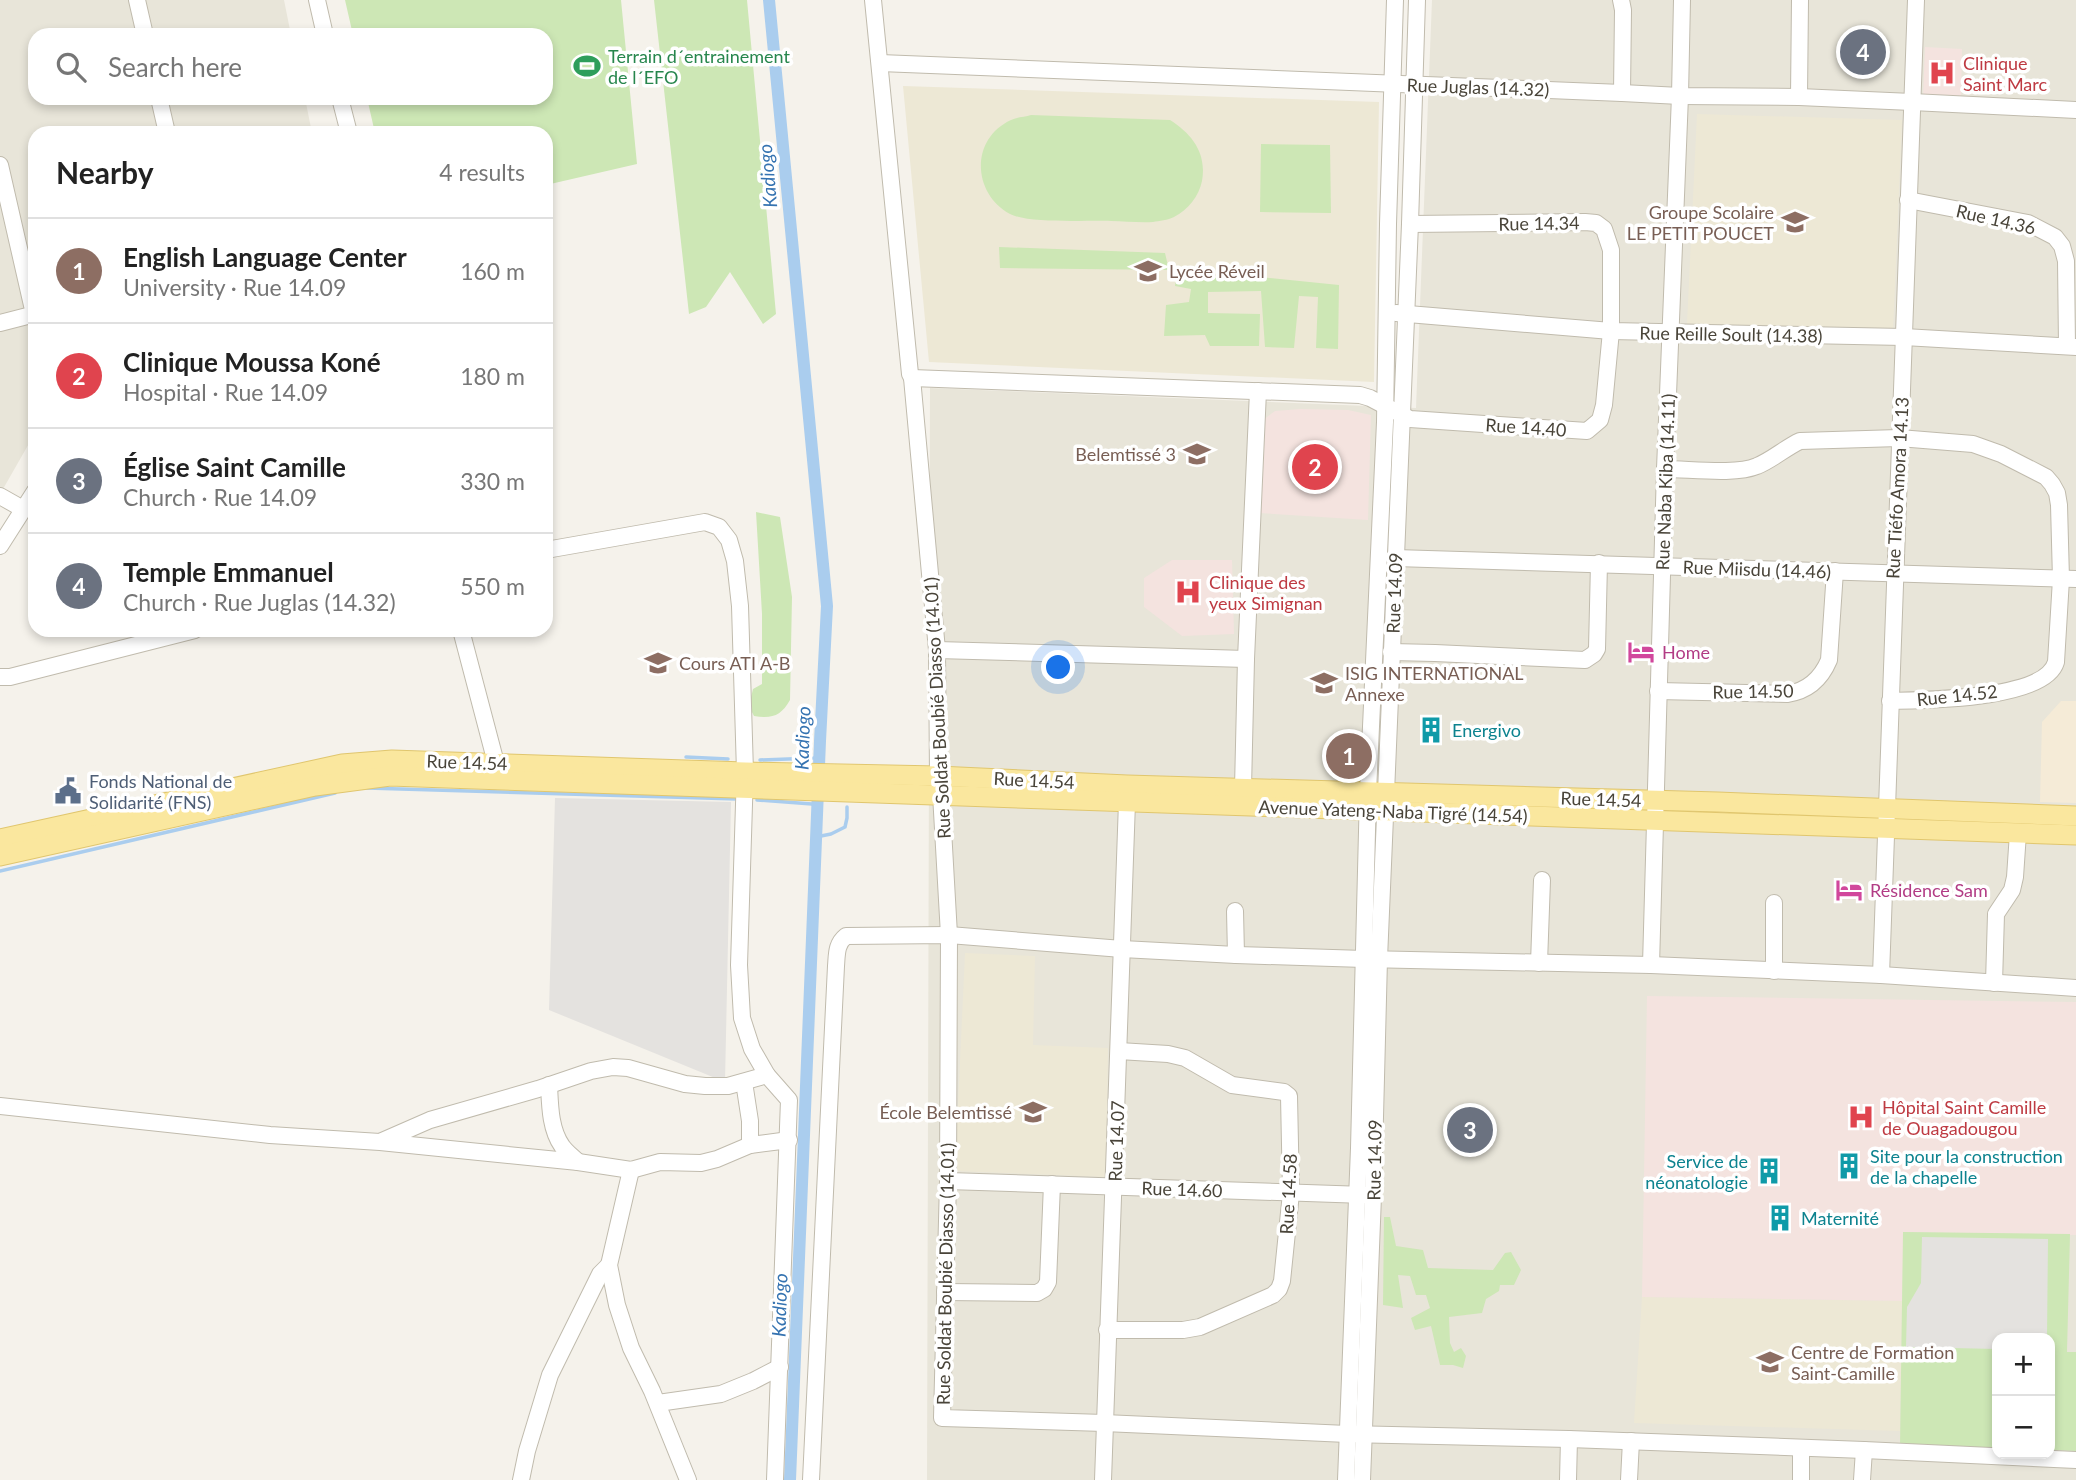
<!DOCTYPE html>
<meta charset="utf-8">
<style>
:root{--surface:#fff;--page:#f6f6f6;--text:#222;--muted:#767676;--line:#e0e0e0;--accent:#f15325}
body{margin:0;font-family:Lato,sans-serif;background:var(--page);color:var(--text)}
.controls{position:absolute;right:21px;bottom:21px;display:grid;overflow:hidden;border-radius:14px;box-shadow:0 4px 10px #0003}
.controls button{width:63px;height:63px;display:grid;place-items:center;padding:0;border:0;border-bottom:2px solid var(--line);background:var(--surface);color:var(--text);font:35px sans-serif}
.you{position:absolute;left:1059px;top:668px;width:24px;height:24px;margin:-18px;border:5px solid #fff;border-radius:50%;background:#1a73e8;box-shadow:0 0 0 10px #1a73e833}
.badge{display:grid;place-items:center;width:46px;height:46px;border-radius:50%;background:var(--accent);color:#fff;font-size:23px;font-weight:700}
.pin{position:absolute;translate:-50% -50%;border:4px solid #fff;box-shadow:0 2px 7px #0006}
.list{margin:0;padding:0;list-style:none}
h2{display:flex;justify-content:space-between;align-items:center;height:91px;margin:0;padding:0 28px;font-size:30px}
h2 small{font-size:23px;font-weight:400;color:var(--muted)}
.list li{display:grid;grid-template-columns:46px 1fr auto;gap:21px;align-items:center;box-sizing:border-box;height:105px;padding:0 28px;border-top:2px solid var(--line)}
.list b{display:block;font-size:26px;white-space:nowrap}
.list p{margin:0;font-size:23px;white-space:nowrap;color:var(--muted)}
.list em{font-size:23px;font-style:normal;color:var(--muted)}
.icon{flex:none;width:38px;height:38px;fill:none;stroke:currentColor;stroke-width:2;stroke-linecap:round;stroke-linejoin:round}
.map{position:relative;flex:none;width:2076px;height:1480px;overflow:hidden}
.search{position:absolute;background:var(--surface);box-shadow:0 4px 10px #0003;left:28px;top:28px;width:525px;height:77px;display:flex;align-items:center;gap:18px;box-sizing:border-box;padding:0 24px;border-radius:21px;color:var(--muted);font-size:26px}
.panel{position:absolute;background:var(--surface);box-shadow:0 4px 10px #0003;left:28px;top:126px;width:525px;height:511px;border-radius:21px}
.map>svg:first-child{display:block}
.residential{fill:#e8e5d9;fill-rule:evenodd}
.commercial{fill:#f5ebd7}
.education{fill:#ede8d5}
.medical{fill:#f4e3df}
.green{fill:#cde7b5}
.parking{fill:#e4e2df}
.lines{fill:none;stroke-linecap:round;stroke-linejoin:round}
.stream{stroke:#aacdee;stroke-width:3.5}
.canal{stroke:#aacdee;stroke-width:12}
.minor-casing{stroke:#c0bbad;stroke-width:18}
.major-casing{stroke:#e0c66e;stroke-width:21}
.minor{stroke:#fff;stroke-width:16}
.major{stroke:#fae79e;stroke-width:19}
.labels{text-anchor:middle;dominant-baseline:central;stroke-width:7;stroke-linejoin:round;paint-order:stroke}
.leisure-label{font-size:18px;fill:#27864d;stroke:#fff;text-anchor:start}
.health-label{font-size:18px;fill:#be3a42;stroke:#fff;text-anchor:start}
.street-label{font-size:18px;fill:#494439;stroke:#fff}
.education-label{font-size:18px;fill:#785e54;stroke:#fff;text-anchor:start}
.hotel-label{font-size:18px;fill:#b23c85;stroke:#fff;text-anchor:start}
.culture-label{font-size:18px;fill:#0d838f;stroke:#fff;text-anchor:start}
.service-label{font-size:18px;fill:#4e5e75;stroke:#fff;text-anchor:start}
.water-label{font-size:19px;font-style:italic;fill:#3573b1;stroke:#fff}
</style>
<div class="map">
<svg width="2076" height="1480" viewBox="0 0 2076 1480">
<rect width="100%" height="100%" fill="#f5f2eb"/>
<g class="residential">
<polygon points="0,0 284,0 291,35 35,35 35,98 305,98 312,133 35,133 35,433 3,489 0,488"/>
<path d="M1432,0H2076V1480H927L930,388L1416,408ZM1997,1338H2050V1454H1997Z"/>
</g>
<polygon class="commercial" points="2061,701 2076,701 2076,803 2040,802 2042,722"/>
<g class="education">
<polygon points="903,86 1379,102 1374,382 929,362"/>
<polygon points="1697,114 1902,120 1893,331 1687,324"/>
<polygon points="965,953 1035,956 1033,1045 1108,1048 1106,1177 955,1171"/>
<polygon points="1642,1297 1902,1301 1900,1431 1634,1423"/>
</g>
<g class="medical">
<polygon points="1925,47 1962,49 1961,96 1923,98"/>
<polygon points="1301,409 1348,410 1371,415 1368,520 1259,513 1263,420 1275,411"/>
<polygon points="1172,560 1232,560 1234,634 1182,636 1144,607 1144,578"/>
<polygon points="1647,996 2076,1002 2076,1235 1904,1232 1902,1301 1642,1297"/>
</g>
<g class="green">
<polygon points="345,0 621,0 637,164 546,185 546,133 375,133 367,98 546,98 546,35 353,35"/>
<polygon points="654,0 747,0 776,314 763,324 730,272 706,307 689,314"/>
<path d="M1031,115L1170,120C1192,134 1207,153 1202,181C1199,196 1188,210 1174,217C1168,220 1159,221 1153,222C1139,223 1124,221 1111,221C1087,220 1029,224 1010,214C972,193 970,139 1011,120C1017,117 1025,117 1031,115Z"/>
<polygon points="1261,144 1330,145 1331,213 1260,212"/>
<polygon points="999,247 1165,253 1169,270 1000,268"/>
<polygon points="1260,277 1339,285 1338,349 1316,348 1318,297 1299,296 1294,348 1265,347 1261,291 1208,292 1208,313 1260,314 1259,346 1210,346 1205,335 1164,336 1166,305 1189,302 1191,289 1175,286 1176,278"/>
<path d="M756,512L780,517L792,597L790,700C781,716 772,719 754,716L749,706L753,689L762,684V614Z"/>
<polygon points="1384,1217 1390,1217 1396,1246 1423,1250 1428,1268 1493,1270 1505,1253 1511,1252 1521,1270 1514,1285 1500,1285 1499,1291 1486,1299 1482,1313 1449,1317 1450,1343 1454,1352 1461,1348 1466,1356 1463,1368 1453,1365 1440,1365 1431,1326 1415,1330 1411,1318 1430,1308 1426,1295 1416,1295 1410,1276 1398,1275 1403,1308 1383,1305"/>
<polygon points="1903,1232 2070,1234 2067,1352 2076,1352 2076,1451 2050,1450 2050,1338 1997,1338 1997,1449 1900,1447"/>
</g>
<g class="parking">
<polygon points="555,798 731,802 725,1082 549,1010"/>
<polygon points="1922,1237 2048,1239 2047,1338 1997,1338 1997,1349 1906,1347 1907,1307 1921,1283"/>
</g>
<g class="lines">
<g class="stream">
<polyline points="686,757 728,759"/>
<polyline points="760,760 814,758 819,754"/>
<path d="M367,788C490,792 613,796 737,799"/>
<polyline points="757,800 812,804 817,808"/>
<polyline points="816,837 831,834 845,827 847,818 847,807"/>
<polyline points="0,871 335,793"/>
</g>
<polyline class="canal" points="769,0 827,606 820,741 790,1480"/>
<g class="minor-casing">
<g id="minor">
<polyline points="137,0 145,35"/>
<polyline points="317,0 325,35"/>
<polyline points="873,0 910,374 912,378 937,650 938,776 941,794 949,935 948,1181 942,1418 1104,1423 1347,1434 1569,1439 1864,1450 2076,1460"/>
<polyline points="1621,0 1623,10 1622,93"/>
<polyline points="880,63 1622,93 1680,96 1799,97 1912,102 2076,110"/>
<polyline points="1799,97 1800,0"/>
<polyline points="159,98 167,133"/>
<polyline points="340,98 349,133"/>
<polyline points="0,165 34,314"/>
<polyline points="1908,200 2028,223 2055,237 2062,246 2066,261 2067,346"/>
<polyline points="1396,313 1611,331 1904,337 2076,347"/>
<polyline points="0,323 35,314"/>
<polyline points="912,378 1360,395 1370,398 1410,419 1587,431 1600,420 1604,405 1611,331 1611,250 1604,229 1596,223 1585,222 1410,224"/>
<path d="M1665,469C1690,469 1736,475 1757,466C1772,460 1785,448 1800,441L1899,438L1973,444L2001,454L2046,477L2052,484L2057,493L2059,505L2061,579L2056,662C2045,700 1924,700 1890,701"/>
<polyline points="0,496 23,509"/>
<polyline points="0,546 35,491"/>
<polyline points="546,550 705,522 719,527 729,540 735,561 740,606 745,772 739,965 742,1018 752,1049 767,1075 789,1100 775,1480"/>
<polyline points="1395,558 2076,579"/>
<polyline points="461,630 496,763 496,773"/>
<polyline points="937,650 1246,659"/>
<polyline points="1391,652 1435,653 1585,660 1594,654 1597,649 1599,563"/>
<polyline points="0,677 10,677 195,630"/>
<path d="M1658,691L1787,694C1808,691 1821,679 1829,660L1835,571"/>
<polyline points="1243,788 1246,659 1258,391"/>
<polyline points="1774,903 1774,971"/>
<polyline points="1235,911 1236,955"/>
<polyline points="1539,963 1542,880"/>
<polyline points="1651,965 1665,469 1680,96 1682,0"/>
<path d="M1881,975C1891,650 1903,325 1916,0"/>
<polyline points="1994,983 1996,914 2012,890 2015,877 2018,833"/>
<polyline points="744,1082 750,1121 750,1145"/>
<path d="M549,1085C550,1105 550,1129 562,1146C566,1152 573,1157 578,1162"/>
<polyline points="0,1106 270,1135 380,1142 578,1162 631,1170 660,1162 701,1163 717,1159 750,1145 789,1140"/>
<polyline points="382,1141 430,1120 538,1089 591,1071 613,1067 628,1068 685,1084 705,1086 728,1086 767,1075"/>
<polyline points="631,1170 609,1265 617,1305 631,1348 652,1391 688,1480"/>
<polyline points="948,1181 1365,1195"/>
<polyline points="945,1292 1037,1293 1044,1289 1048,1282 1052,1184"/>
<polyline points="1107,1330 1183,1330 1200,1327 1273,1295 1279,1289 1282,1281 1291,1193 1289,1096 1284,1092 1232,1085 1185,1058 1168,1054 1119,1051"/>
<polyline points="658,1403 721,1394 753,1381 780,1367"/>
<polyline points="521,1480 527,1451 550,1375 600,1274 609,1265"/>
<path d="M811,1480L836,966C837,954 836,944 846,936L949,935L1122,949L1236,955L1364,959L1651,965L1881,975L2076,988"/>
<polyline points="1103,1480 1127,802"/>
<polyline points="1346,1480 1359,1148 1368,792 1385,422 1388,224 1395,0"/>
<polyline points="1362,1480 1373,1196 1379,959 1410,224 1417,0"/>
<polyline points="1568,1480 1569,1439"/>
<polyline points="1629,1480 1631,1441"/>
<polyline points="1801,1480 1801,1448"/>
<polyline points="1862,1480 1864,1450"/>
</g>
</g>
<g class="major-casing">
<g id="major">
<polyline points="0,839 342,764 392,760 745,772 938,776 1127,785 1718,802 2076,816"/>
<polyline points="0,856 315,786 390,776 2076,835"/>
</g>
</g>
<use href="#minor" class="minor"/>
<use href="#major" class="major"/>
</g>
<defs>
<g id="stadium-bare" transform="scale(2.1)"><path d="M0-5a6.5 5 0 1 0 0 10a6.5 5 0 1 0 0-10ZM-3.5-1.8h7v3.6h-7Z" fill="#2e9e5b" stroke="#fff" stroke-width="2.5" paint-order="stroke"/></g>
<g id="hospital-bare" transform="scale(2.1)"><path d="M-5-5h3v3.5h4V-5h3V5h-3V1.5h-4V5h-3Z" fill="#e0444e" stroke="#fff" stroke-width="2.5" paint-order="stroke"/></g>
<g id="school-bare" transform="scale(2.1)"><path d="M0-5L7-2L0 1L-7-2ZM-4 1L0 2.5L4 1V4Q0 6-4 4Z" fill="#8d6e63" stroke="#fff" stroke-width="2.5" paint-order="stroke"/></g>
<g id="hotel-bare" transform="scale(2.1)"><path d="M-6-4.5h1.5V1H6V5H4.5V3h-9V5H-6ZM-4 0a1.8 1.8 0 1 1 3.6 0ZM.5 0V-2.5h3Q6-2.5 6 0Z" fill="#d1479c" stroke="#fff" stroke-width="2.5" paint-order="stroke"/></g>
<g id="university-bare" transform="scale(2.1)"><path d="M0-5L7-2L0 1L-7-2ZM-4 1L0 2.5L4 1V4Q0 6-4 4Z" fill="#8d6e63" stroke="#fff" stroke-width="2.5" paint-order="stroke"/></g>
<g id="building-bare" transform="scale(2.1)"><path d="M-4-6H4V6H1V3H-1V6H-4ZM-2.5-4.3h1.7v1.8h-1.7ZM.8-4.3h1.7v1.8H.8ZM-2.5-1h1.7V.8h-1.7ZM.8-1h1.7V.8H.8Z" fill="#0f9aa8" stroke="#fff" stroke-width="2.5" paint-order="stroke"/></g>
<g id="civic-bare" transform="scale(2.1)"><path d="M-.6-6.5H3V-4.5H.6V-3L4-1V1h2V6H-6V1h2V-1L-.6-3ZM-1.2 2.5V6h2.4V2.5Z" fill="#5c6f8a" stroke="#fff" stroke-width="2.5" paint-order="stroke"/></g>
</defs>
<g fill-rule="evenodd">
<use href="#stadium-bare" x="587" y="66"/>
<use href="#hospital-bare" x="1942" y="73"/>
<use href="#school-bare" x="1795" y="222"/>
<use href="#school-bare" x="1148" y="271"/>
<use href="#school-bare" x="1197" y="454"/>
<use href="#hospital-bare" x="1188" y="592"/>
<use href="#hotel-bare" x="1641" y="652"/>
<use href="#school-bare" x="658" y="663"/>
<use href="#university-bare" x="1324" y="683"/>
<use href="#building-bare" x="1431" y="730"/>
<use href="#civic-bare" x="68" y="791"/>
<use href="#hotel-bare" x="1849" y="890"/>
<use href="#school-bare" x="1033" y="1112"/>
<use href="#hospital-bare" x="1861" y="1117"/>
<use href="#building-bare" x="1849" y="1166"/>
<use href="#building-bare" x="1769" y="1171"/>
<use href="#building-bare" x="1780" y="1218"/>
<use href="#school-bare" x="1770" y="1362"/>
</g>
<g class="labels">
<g class="leisure-label">
<text x="608" y="56">Terrain d´entrainement<tspan x="608" dy="21">de l´EFO</tspan></text>
</g>
<g class="health-label">
<text x="1963" y="63">Clinique<tspan x="1963" dy="21">Saint Marc</tspan></text>
<text x="1209" y="582">Clinique des<tspan x="1209" dy="21">yeux Simignan</tspan></text>
<text x="1882" y="1107">Hôpital Saint Camille<tspan x="1882" dy="21">de Ouagadougou</tspan></text>
</g>
<g class="street-label">
<text transform="translate(1478 87) rotate(2)">Rue Juglas (14.32)</text>
<text transform="translate(1996 219) rotate(13)">Rue 14.36</text>
<text transform="translate(1539 223) rotate(-1)">Rue 14.34</text>
<text transform="translate(1731 334) rotate(1)">Rue Reille Soult (14.38)</text>
<text transform="translate(1526 427) rotate(4)">Rue 14.40</text>
<text transform="translate(1665 482) rotate(-88)">Rue Naba Kiba (14.11)</text>
<text transform="translate(1897 488) rotate(-87)">Rue Tiéfo Amora 14.13</text>
<text transform="translate(1757 569) rotate(2)">Rue Miisdu (14.46)</text>
<text transform="translate(1394 593) rotate(-88)">Rue 14.09</text>
<text transform="translate(1753 691) rotate(-1)">Rue 14.50</text>
<text transform="translate(1957 695) rotate(-6)">Rue 14.52</text>
<text transform="translate(937 708) rotate(-93)">Rue Soldat Boubié Diasso (14.01)</text>
<text transform="translate(467 762) rotate(2)">Rue 14.54</text>
<text transform="translate(1034 780) rotate(3)">Rue 14.54</text>
<text transform="translate(1601 799) rotate(2)">Rue 14.54</text>
<text transform="translate(1393 811) rotate(2)">Avenue Yateng-Naba Tigré (14.54)</text>
<text transform="translate(1116 1141) rotate(-88)">Rue 14.07</text>
<text transform="translate(1374 1160) rotate(-89)">Rue 14.09</text>
<text transform="translate(1182 1189) rotate(2)">Rue 14.60</text>
<text transform="translate(1288 1194) rotate(-87)">Rue 14.58</text>
<text transform="translate(945 1274) rotate(-89)">Rue Soldat Boubié Diasso (14.01)</text>
</g>
<g class="education-label">
<text x="1774" y="212" text-anchor="end">Groupe Scolaire<tspan x="1774" dy="21">LE PETIT POUCET</tspan></text>
<text x="1169" y="271">Lycée Réveil</text>
<text x="1176" y="454" text-anchor="end">Belemtissé 3</text>
<text x="679" y="663">Cours ATI A-B</text>
<text x="1345" y="673">ISIG INTERNATIONAL<tspan x="1345" dy="21">Annexe</tspan></text>
<text x="1012" y="1112" text-anchor="end">École Belemtissé</text>
<text x="1791" y="1352">Centre de Formation<tspan x="1791" dy="21">Saint-Camille</tspan></text>
</g>
<g class="hotel-label">
<text x="1662" y="652">Home</text>
<text x="1870" y="890">Résidence Sam</text>
</g>
<g class="culture-label">
<text x="1452" y="730">Energivo</text>
<text x="1870" y="1156">Site pour la construction<tspan x="1870" dy="21">de la chapelle</tspan></text>
<text x="1748" y="1161" text-anchor="end">Service de<tspan x="1748" dy="21">néonatologie</tspan></text>
<text x="1801" y="1218">Maternité</text>
</g>
<g class="service-label">
<text x="89" y="781">Fonds National de<tspan x="89" dy="21">Solidarité (FNS)</tspan></text>
</g>
<g class="water-label">
<text transform="translate(767 176) rotate(-95)">Kadiogo</text>
<text transform="translate(802 738) rotate(-88)">Kadiogo</text>
<text transform="translate(779 1305) rotate(-88)">Kadiogo</text>
</g>
</g>
</svg>
<div class="controls">
<button>+</button>
<button>−</button>
</div>
<div class="you"></div>
<div class="pin badge" style="left:1349px;top:756px;background:#8d6e63">1</div>
<div class="pin badge" style="left:1315px;top:467px;background:#e0444e">2</div>
<div class="pin badge" style="left:1470px;top:1130px;background:#6b7280">3</div>
<div class="pin badge" style="left:1863px;top:52px;background:#6b7280">4</div>
<div class="search"><svg class="icon" aria-label="search" viewBox="0 0 24 24"><circle cx="10" cy="10" r="6"/><path d="M15 15l6 6"/></svg>Search here</div>
<section class="panel">
<h2>Nearby<small>4 results</small></h2>
<ul class="list">
<li><span class="badge" style="background:#8d6e63">1</span><div><b>English Language Center</b><p>University · Rue 14.09</p></div><em>160 m</em></li>
<li><span class="badge" style="background:#e0444e">2</span><div><b>Clinique Moussa Koné</b><p>Hospital · Rue 14.09</p></div><em>180 m</em></li>
<li><span class="badge" style="background:#6b7280">3</span><div><b>Église Saint Camille</b><p>Church · Rue 14.09</p></div><em>330 m</em></li>
<li><span class="badge" style="background:#6b7280">4</span><div><b>Temple Emmanuel</b><p>Church · Rue Juglas (14.32)</p></div><em>550 m</em></li>
</ul>
</section>
</div>
